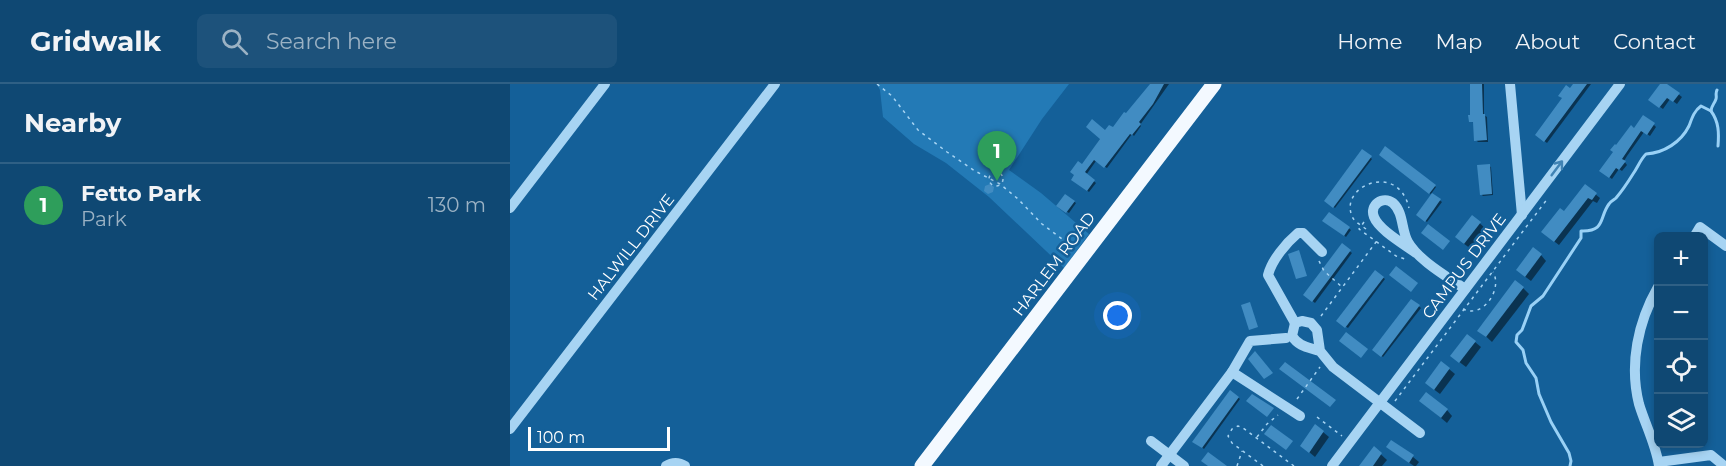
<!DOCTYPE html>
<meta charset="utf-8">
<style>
:root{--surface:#0f4873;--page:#1d527b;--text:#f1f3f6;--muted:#9bb2c4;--line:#2f6085;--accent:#d6ab8b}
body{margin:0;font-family:Montserrat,sans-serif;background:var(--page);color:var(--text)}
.controls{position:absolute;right:18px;bottom:18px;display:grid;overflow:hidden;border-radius:9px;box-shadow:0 3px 9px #0003}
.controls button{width:54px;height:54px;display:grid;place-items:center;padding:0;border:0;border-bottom:2px solid var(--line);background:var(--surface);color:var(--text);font:30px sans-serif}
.scale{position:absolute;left:18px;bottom:15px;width:142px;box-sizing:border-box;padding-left:6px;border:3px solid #fff;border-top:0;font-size:16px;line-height:21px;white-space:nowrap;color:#fff;-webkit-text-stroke:4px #146099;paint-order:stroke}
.you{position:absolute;left:608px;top:232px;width:21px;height:21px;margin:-15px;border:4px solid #fff;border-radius:50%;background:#1a73e8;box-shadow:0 0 0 9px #1a73e833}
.badge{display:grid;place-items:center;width:39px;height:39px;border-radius:50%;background:var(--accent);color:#fff;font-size:20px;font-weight:700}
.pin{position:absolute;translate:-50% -50px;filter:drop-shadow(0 2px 3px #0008)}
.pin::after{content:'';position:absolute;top:32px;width:21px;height:18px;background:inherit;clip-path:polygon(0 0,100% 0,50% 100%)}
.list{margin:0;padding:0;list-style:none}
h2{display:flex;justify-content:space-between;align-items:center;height:78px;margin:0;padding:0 24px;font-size:26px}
h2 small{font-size:20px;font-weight:400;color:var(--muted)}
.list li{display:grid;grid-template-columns:39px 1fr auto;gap:18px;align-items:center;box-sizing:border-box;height:84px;padding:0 24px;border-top:2px solid var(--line)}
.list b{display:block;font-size:22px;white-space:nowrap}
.list p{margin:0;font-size:20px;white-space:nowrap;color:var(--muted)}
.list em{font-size:20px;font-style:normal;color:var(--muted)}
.icon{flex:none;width:33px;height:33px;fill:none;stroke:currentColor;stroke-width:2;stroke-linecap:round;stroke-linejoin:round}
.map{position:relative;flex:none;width:1216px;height:382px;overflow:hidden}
header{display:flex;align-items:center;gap:36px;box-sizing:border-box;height:84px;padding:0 30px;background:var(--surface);border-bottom:2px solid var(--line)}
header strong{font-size:28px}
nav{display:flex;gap:33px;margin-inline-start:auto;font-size:21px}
.search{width:420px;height:54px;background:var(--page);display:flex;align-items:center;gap:15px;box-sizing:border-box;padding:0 21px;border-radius:9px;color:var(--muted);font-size:22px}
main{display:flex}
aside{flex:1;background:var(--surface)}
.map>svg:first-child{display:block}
.green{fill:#237ab6}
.shadow{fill:#0007}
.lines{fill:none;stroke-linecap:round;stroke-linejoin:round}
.stream{stroke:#99d1f6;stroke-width:3}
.building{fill:#418cc2}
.path{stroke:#a7d4f3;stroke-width:1.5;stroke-dasharray:3 4.5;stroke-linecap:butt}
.minor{stroke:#a7d4f3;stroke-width:10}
.major{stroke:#f3f9ff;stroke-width:15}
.oneway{stroke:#4083b4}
.labels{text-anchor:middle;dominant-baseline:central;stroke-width:5;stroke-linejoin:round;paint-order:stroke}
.street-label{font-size:16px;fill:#fff;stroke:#146099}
</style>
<header>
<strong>Gridwalk</strong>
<div class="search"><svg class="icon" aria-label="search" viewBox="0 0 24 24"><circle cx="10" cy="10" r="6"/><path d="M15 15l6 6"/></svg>Search here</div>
<nav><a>Home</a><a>Map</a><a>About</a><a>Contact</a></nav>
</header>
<main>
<aside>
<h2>Nearby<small></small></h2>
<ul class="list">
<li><span class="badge" style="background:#2e9e5b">1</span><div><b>Fetto Park</b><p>Park</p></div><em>130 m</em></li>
</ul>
</aside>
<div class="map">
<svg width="1216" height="382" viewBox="0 0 1216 382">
<rect width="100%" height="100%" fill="#146099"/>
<polygon class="green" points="367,0 559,0 532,35 499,86 531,109 579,150 554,184 479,113 436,79 404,60 373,33 370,6"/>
<g class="shadow">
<polygon points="642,0 659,0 630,41 631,42 624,52 622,50 597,84 586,77 576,91 586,99 579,108 563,95 595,48 603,45"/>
<polygon points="962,0 974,0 974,31 977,33 978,58 968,58 966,56 965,39 960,37"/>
<polygon points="1065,0 1081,0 1037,59 1029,53"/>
<polygon points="1151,0 1155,0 1172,13 1167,20 1160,15 1153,25 1143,18"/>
<polygon points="1144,41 1146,43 1140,52 1134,48 1117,72 1114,77 1117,81 1112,87 1109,85 1102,95 1094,89 1124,46"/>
<polygon points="876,64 926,103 921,110 932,118 917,138 908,131 922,111 872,72"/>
<polygon points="853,67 862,75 825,124 816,117"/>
<polygon points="979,82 981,83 983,111 973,112 972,111"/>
<polygon points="1075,102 1090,114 1087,119 1083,117 1049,161 1037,152"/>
<polygon points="556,112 566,119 559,129 548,122"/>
<polygon points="819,130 841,146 836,153 816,138"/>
<polygon points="963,133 976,145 961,165 953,159"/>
<polygon points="833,162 842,169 805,219 795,211"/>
<polygon points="1031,171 1036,177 1021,197 1013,191"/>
<polygon points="865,188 875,195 838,244 828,237"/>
<polygon points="1013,204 1019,210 982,258 969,246"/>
<polygon points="902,217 911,224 873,273 864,266"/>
<polygon points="965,258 971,263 956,283 948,277"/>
<polygon points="939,285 945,290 930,310 922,304"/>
<polygon points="720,308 730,315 694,365 684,357"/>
<polygon points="911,317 937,326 942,332 937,339"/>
<polygon points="813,348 819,353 805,373 792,362"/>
<polygon points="882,358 903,373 909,378 906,382 904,382 884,368"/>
<polygon points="864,364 877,376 872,382 851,382"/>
</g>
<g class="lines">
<g class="stream">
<path d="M1201,27C1209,38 1209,49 1208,62"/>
<path d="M1060,382L1061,377L1059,369L1041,338L1029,310L1026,294L1016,279L1013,266L1006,258L1007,251L1012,246L1021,222L1033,212L1071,154V147C1096,148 1089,133 1099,120C1101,117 1104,116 1106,114C1112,107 1118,98 1123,90C1128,83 1130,76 1136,70C1154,69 1171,58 1179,42C1182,34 1184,27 1191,22L1201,27C1202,20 1204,21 1206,15C1207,12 1205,10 1207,6"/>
</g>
</g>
<g class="building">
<polygon points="640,0 654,0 643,20 629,38 631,40 622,51 620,50 594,84 584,76 575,88 585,96 577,107 561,96 564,91 560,88 568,77 572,80 590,55 576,43 582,35 595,46 599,41 603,43 614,28 616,29"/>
<polygon points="960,0 972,0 973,30 975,30 977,56 964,57 963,38 959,38 958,31 960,31"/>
<polygon points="1063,0 1077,0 1034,58 1025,51 1052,14 1048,12 1056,1 1060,4"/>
<polygon points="1150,0 1157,0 1170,9 1163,18 1157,14 1149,24 1138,16"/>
<polygon points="1133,31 1145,39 1137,51 1131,47 1112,75 1116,77 1109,86 1106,84 1099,94 1089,87 1103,68 1100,66 1105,60 1106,61 1121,41 1124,44"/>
<polygon points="875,62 926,101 919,110 869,71"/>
<polygon points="852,65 862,72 823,124 814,117"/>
<polygon points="980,80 982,110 970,111 967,81"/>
<polygon points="480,100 484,103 483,108 478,110 474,107 475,102"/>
<polygon points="1075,100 1087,109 1082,116 1078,114 1044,158 1031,148 1050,124 1054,127"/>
<polygon points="922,109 931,115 915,138 906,131"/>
<polygon points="555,110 565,117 556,129 546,122"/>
<polygon points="819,128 840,143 834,152 812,137"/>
<polygon points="962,131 971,138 954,160 945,153"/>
<polygon points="918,140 940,157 933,166 911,149"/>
<polygon points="832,159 841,166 802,218 793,211"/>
<polygon points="1023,163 1032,170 1015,193 1006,186"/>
<polygon points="789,166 797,192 786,195 778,170"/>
<polygon points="886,182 908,199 901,208 879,191"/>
<polygon points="865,186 874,193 835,244 826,237"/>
<polygon points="1005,196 1014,203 976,253 967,247"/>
<polygon points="901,215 910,221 871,273 862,266"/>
<polygon points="740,218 748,243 739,246 731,221"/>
<polygon points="836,248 858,265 851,274 829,257"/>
<polygon points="957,250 966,257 949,279 940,272"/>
<polygon points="745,267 763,289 754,295 738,275"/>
<polygon points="931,277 940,284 924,306 915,299"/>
<polygon points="775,278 826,316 820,323 769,285"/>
<polygon points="720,306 729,313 692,364 682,358"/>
<polygon points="916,308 938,325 931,334 909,317"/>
<polygon points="742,310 764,324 757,333 736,317"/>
<polygon points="805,340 814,347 799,369 790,362"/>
<polygon points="761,341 783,357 776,366 754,350"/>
<polygon points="881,356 904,371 899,379 876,363"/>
<polygon points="864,362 872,369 863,382 849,382"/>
<polygon points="698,368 717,382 698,382 691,377"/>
</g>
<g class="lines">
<g class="path">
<polyline points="367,0 382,12 408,46 437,68 465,87 490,100 508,115 532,140 560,161"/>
<circle cx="486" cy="95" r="7"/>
<polyline points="854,138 849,145 886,172 898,176"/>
<path d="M856,145C851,141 844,138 842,132C829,102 888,77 899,124"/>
<polyline points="809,177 814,187 832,203"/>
<path d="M953,225C973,235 993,205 983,188"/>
<polyline points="811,232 869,154"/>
<polyline points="787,315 810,283"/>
<polyline points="885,317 1038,114"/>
<polyline points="807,333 832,352"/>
<polyline points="747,353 757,340 768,331"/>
<polyline points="727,382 732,367"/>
<polyline points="753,382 722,359 718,352 722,345 728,342 733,344 784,382"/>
</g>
<g class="minor">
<polyline points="1000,0 1012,131"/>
<polyline points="0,124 95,0"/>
<polyline points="1184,153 1190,143 1216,162"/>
<path d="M906,169C894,160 869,146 864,133C859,121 873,111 883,119C894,129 891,146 898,158C909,177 938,193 955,205"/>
<path d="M1148,203C1128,238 1119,280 1129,320C1135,340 1146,361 1149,382"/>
<path d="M785,239L758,191C762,176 776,159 788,149H793L812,168"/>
<path d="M810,267C798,263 789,263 782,252L785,239L792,237L801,239L807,246L810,267L823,283L910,349"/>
<polyline points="722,288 790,332"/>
<polyline points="0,345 265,0"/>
<polyline points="641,357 674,382"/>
<polyline points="1149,378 1201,371 1212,380 1212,382"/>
<path d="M156,382C162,378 169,378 175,382"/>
<polyline points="651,382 722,288 740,257 776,254"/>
<polyline points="822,382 1110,0"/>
</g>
<polyline class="major" points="412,382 704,0"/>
</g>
<defs><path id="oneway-shaft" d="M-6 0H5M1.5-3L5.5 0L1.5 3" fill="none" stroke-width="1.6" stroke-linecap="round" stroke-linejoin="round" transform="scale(1.5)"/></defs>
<use class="oneway" href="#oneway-shaft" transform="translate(1047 84) rotate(-53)"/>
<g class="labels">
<g class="street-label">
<text transform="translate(121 163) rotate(-52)">HALWILL DRIVE</text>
<text transform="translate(544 180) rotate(-53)">HARLEM ROAD</text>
<text transform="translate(954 182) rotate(-53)">CAMPUS DRIVE</text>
</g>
</g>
</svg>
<div class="controls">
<button>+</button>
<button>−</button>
<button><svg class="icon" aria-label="locate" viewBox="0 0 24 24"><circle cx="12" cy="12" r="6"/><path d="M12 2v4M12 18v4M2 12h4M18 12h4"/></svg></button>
<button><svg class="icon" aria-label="layers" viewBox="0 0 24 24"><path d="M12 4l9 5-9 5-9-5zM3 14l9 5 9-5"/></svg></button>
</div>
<div class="scale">100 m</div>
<div class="you"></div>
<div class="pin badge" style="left:487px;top:97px;background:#2e9e5b">1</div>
</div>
</main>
